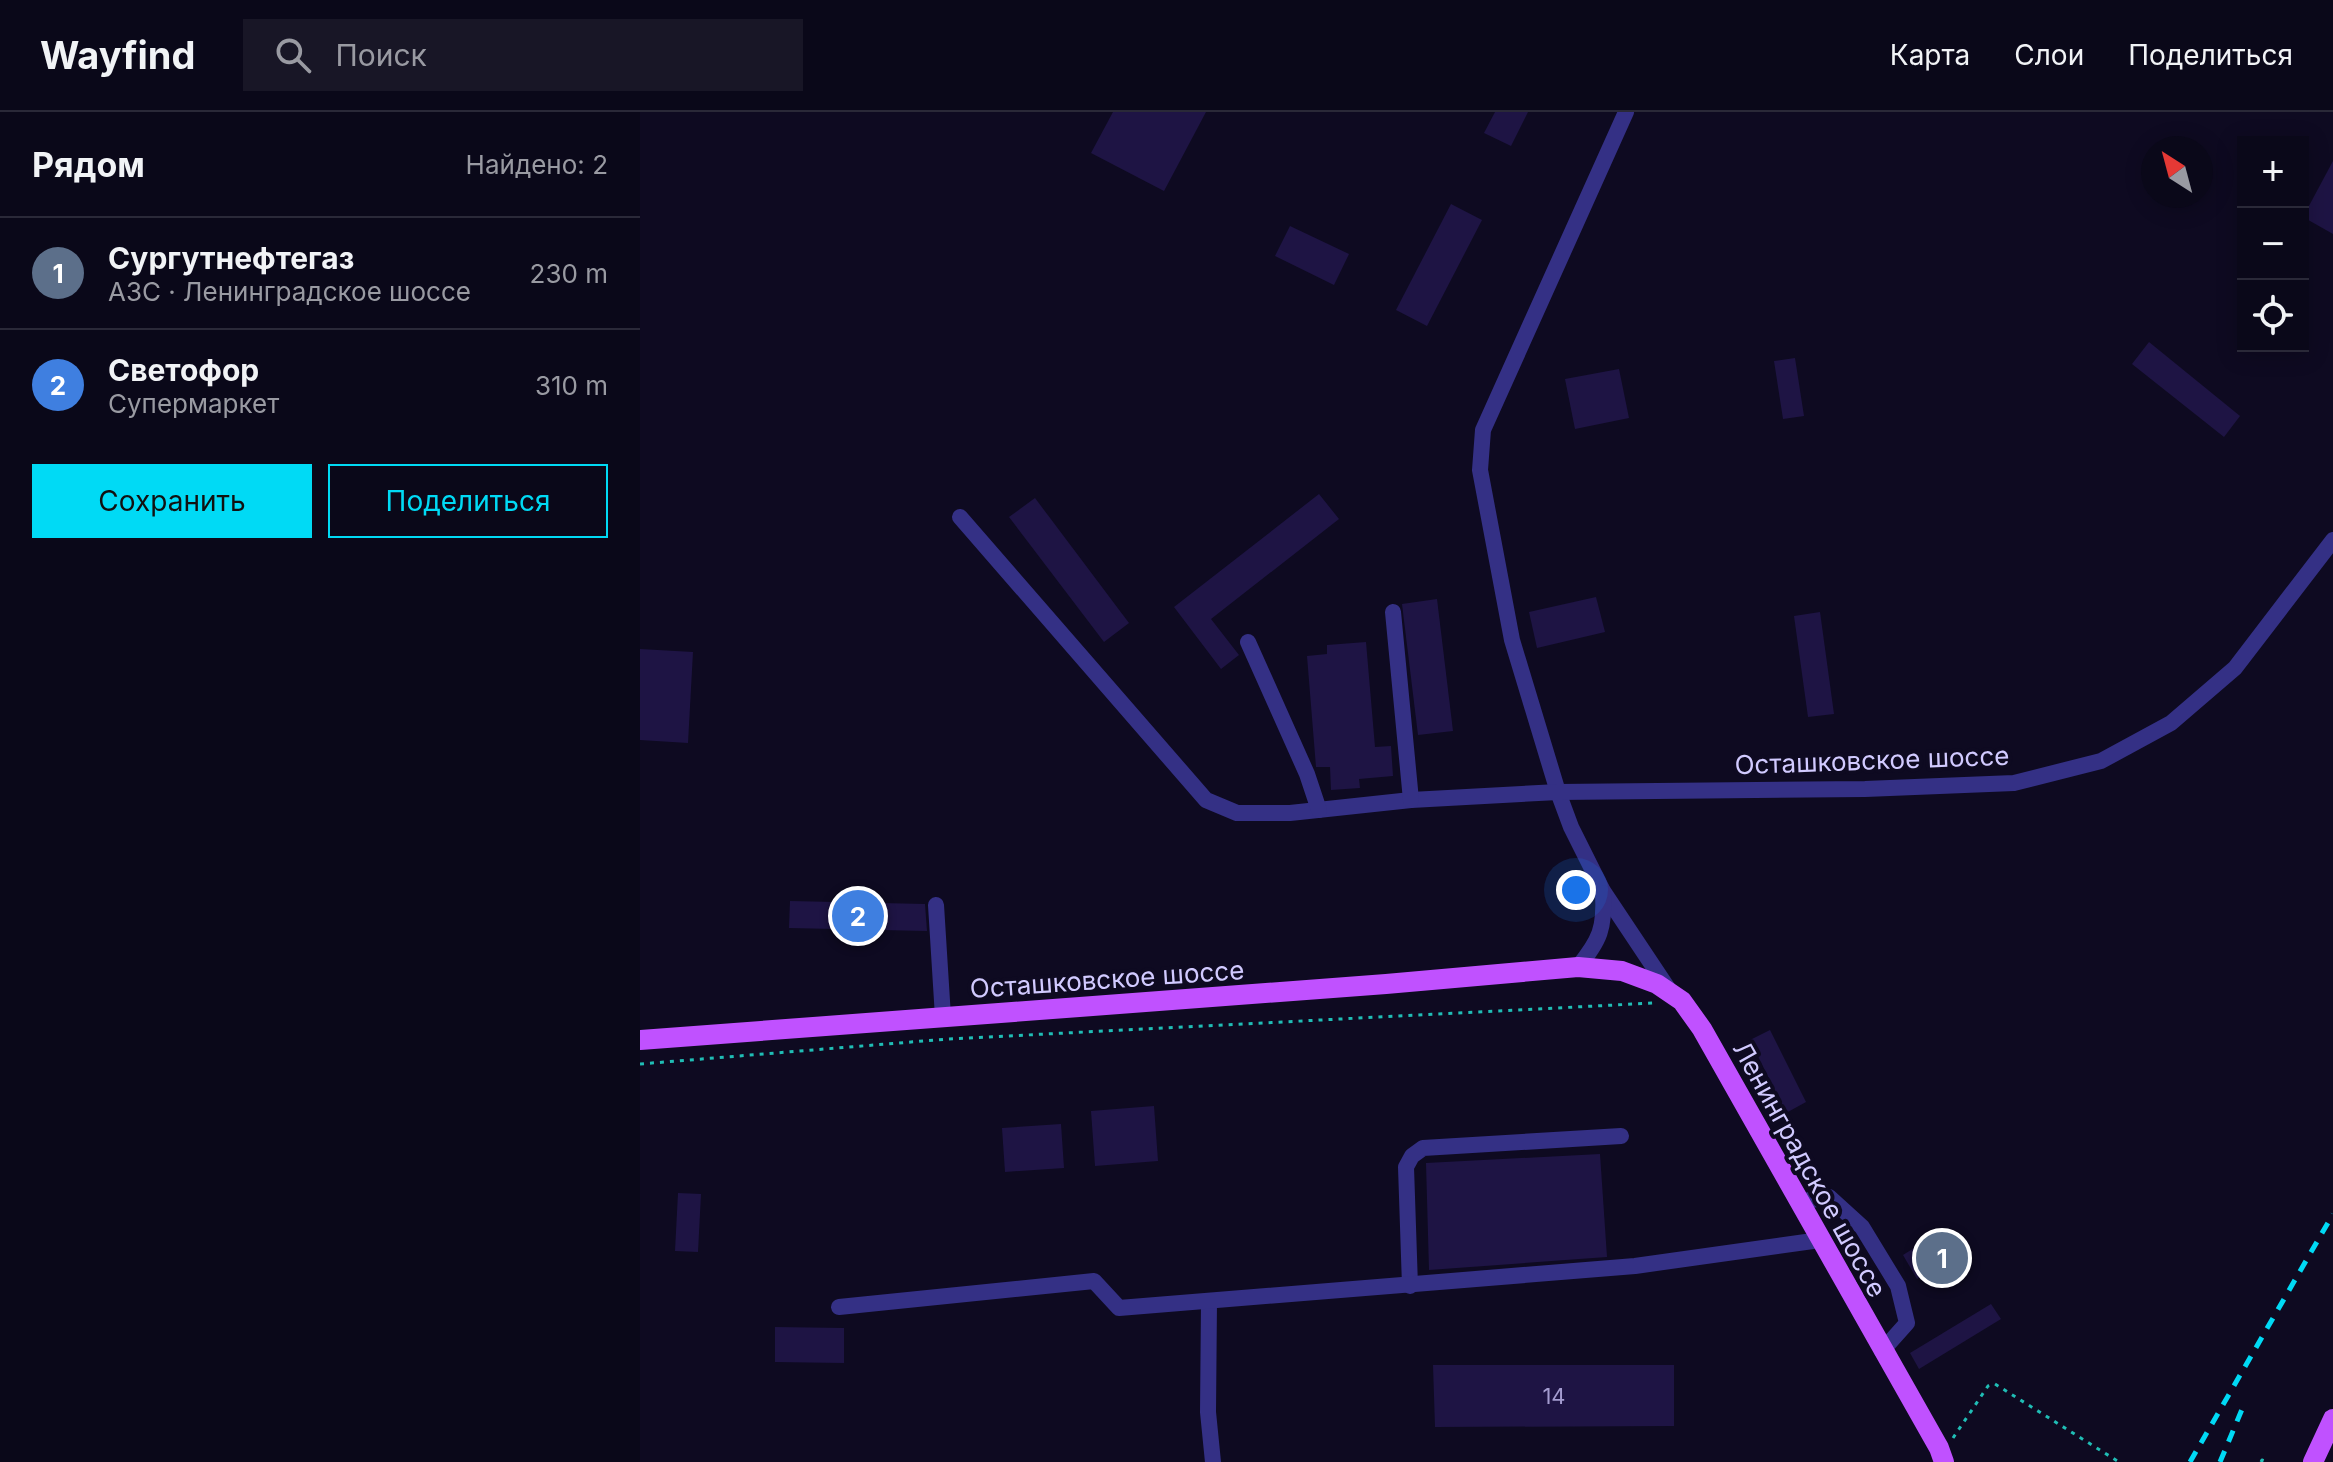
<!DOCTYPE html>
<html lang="ru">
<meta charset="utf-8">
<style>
:root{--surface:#0a0819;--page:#181626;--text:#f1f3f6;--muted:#999aa2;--line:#2a2938;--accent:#00daf5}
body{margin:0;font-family:Inter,sans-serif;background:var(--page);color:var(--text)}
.controls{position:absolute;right:24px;top:24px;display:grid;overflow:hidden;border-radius:0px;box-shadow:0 4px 20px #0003}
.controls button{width:72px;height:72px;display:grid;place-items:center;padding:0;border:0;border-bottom:2px solid var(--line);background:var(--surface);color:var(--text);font:40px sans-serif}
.compass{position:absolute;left:1501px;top:24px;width:72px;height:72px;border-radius:50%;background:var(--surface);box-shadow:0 4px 20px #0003;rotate:324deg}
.you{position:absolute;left:936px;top:778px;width:28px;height:28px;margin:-20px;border:6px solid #fff;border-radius:50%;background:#1a73e8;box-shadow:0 0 0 12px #1a73e833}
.badge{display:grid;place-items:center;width:52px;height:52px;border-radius:50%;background:var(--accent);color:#fff;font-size:26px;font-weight:700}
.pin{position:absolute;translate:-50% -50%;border:4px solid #fff;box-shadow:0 2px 8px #0006}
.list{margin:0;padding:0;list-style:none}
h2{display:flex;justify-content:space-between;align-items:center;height:104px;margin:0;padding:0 32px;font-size:34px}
h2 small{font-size:26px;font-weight:400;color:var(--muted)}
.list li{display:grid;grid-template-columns:52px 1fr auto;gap:24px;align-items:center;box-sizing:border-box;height:112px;padding:0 32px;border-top:2px solid var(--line)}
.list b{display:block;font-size:30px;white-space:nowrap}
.list p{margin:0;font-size:26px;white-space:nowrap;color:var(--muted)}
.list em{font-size:26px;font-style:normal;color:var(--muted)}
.actions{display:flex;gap:16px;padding:24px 32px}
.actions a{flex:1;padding:18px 0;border:2px solid var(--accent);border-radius:0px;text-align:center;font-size:28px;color:var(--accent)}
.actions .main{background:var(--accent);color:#111}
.icon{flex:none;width:44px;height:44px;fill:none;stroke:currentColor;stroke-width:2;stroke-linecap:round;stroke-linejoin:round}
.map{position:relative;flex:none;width:1693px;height:1350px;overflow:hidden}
header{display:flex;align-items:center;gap:48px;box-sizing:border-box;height:112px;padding:0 40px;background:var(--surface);border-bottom:2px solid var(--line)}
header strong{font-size:38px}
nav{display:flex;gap:44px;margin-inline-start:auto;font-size:28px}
.search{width:560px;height:72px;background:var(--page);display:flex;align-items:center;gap:20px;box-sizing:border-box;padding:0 28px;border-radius:0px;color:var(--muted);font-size:30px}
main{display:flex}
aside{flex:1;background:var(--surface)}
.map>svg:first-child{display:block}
.building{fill:#1e1444}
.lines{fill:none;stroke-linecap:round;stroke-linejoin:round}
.path{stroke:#20bdb5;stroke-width:3;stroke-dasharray:4 6;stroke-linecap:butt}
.minor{stroke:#343085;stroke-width:16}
.major{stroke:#c051ff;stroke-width:20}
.rail{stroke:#00daf5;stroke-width:5;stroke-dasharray:12 10;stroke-linecap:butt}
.labels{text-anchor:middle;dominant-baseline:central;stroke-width:8;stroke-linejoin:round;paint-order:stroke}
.number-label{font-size:22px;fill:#a49cd0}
.street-label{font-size:26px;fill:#d1caff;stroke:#0e0a21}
</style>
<header>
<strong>Wayfind</strong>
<div class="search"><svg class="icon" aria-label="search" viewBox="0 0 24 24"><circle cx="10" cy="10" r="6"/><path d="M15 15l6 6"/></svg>Поиск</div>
<nav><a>Карта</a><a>Слои</a><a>Поделиться</a></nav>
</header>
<main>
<aside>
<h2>Рядом<small>Найдено: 2</small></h2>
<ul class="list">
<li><span class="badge" style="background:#5c6f8a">1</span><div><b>Сургутнефтегаз</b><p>АЗС · Ленинградское шоссе</p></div><em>230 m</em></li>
<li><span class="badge" style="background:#3f7fe0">2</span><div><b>Светофор</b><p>Супермаркет</p></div><em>310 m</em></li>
</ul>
<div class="actions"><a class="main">Сохранить</a><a>Поделиться</a></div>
</aside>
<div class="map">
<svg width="1693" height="1350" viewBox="0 0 1693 1350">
<rect width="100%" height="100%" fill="#0e0a21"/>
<g class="building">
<polygon points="473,0 566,0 524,79 451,41"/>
<polygon points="855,0 888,0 871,34 844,21"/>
<polygon points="1693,49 1693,122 1663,105"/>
<polygon points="811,92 842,108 787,214 756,198"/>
<polygon points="650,114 709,142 694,173 635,144"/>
<polygon points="1509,230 1600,304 1584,325 1492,252"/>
<polygon points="1155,246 1164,304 1143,307 1134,249"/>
<polygon points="979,257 989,306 935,317 925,267"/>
<polygon points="679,382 699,407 571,507 599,543 581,557 534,495"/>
<polygon points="395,386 489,511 464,530 369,405"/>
<polygon points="956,485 965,520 897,536 889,500"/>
<polygon points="797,487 813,619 778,623 762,492"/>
<polygon points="1180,500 1194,602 1168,605 1154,504"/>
<polygon points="726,530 735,635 751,634 753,664 719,667 720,676 691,678 690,655 676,655 667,544 687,542 687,533"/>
<polygon points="0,537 53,540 48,631 0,628"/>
<polygon points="150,789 285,792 287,819 149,816"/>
<polygon points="1130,918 1166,990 1146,1001 1110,928"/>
<polygon points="514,994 518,1049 455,1054 451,999"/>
<polygon points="421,1012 424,1056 365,1060 362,1016"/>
<polygon points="960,1042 967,1145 789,1158 786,1051"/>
<polygon points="38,1081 61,1082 58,1140 35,1139"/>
<polygon points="1295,1123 1309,1147 1277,1167 1263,1143"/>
<polygon points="1351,1192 1361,1207 1279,1257 1270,1241"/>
<polygon points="135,1215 204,1216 204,1251 135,1250"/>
<polygon points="793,1253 1034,1253 1034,1314 795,1315"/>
</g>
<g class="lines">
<g class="path">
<polyline points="0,952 308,927 1014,891"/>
<polyline points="1313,1326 1348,1274 1355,1272 1479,1350"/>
<polyline points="1621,1350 1622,1348 1628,1350"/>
</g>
<g class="minor">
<polyline points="986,0 843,318 840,358 872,528 918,680 931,715 963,779 1029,878"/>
<polyline points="320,405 566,688 597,701 650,701 771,688 918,680 1225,677 1374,671 1461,649 1531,611 1595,556 1693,428"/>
<polyline points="753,500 771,688"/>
<polyline points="608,530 667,662 679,698"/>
<polyline points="296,793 303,905"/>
<path d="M938,855C960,828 965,816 963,781"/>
<polyline points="1158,1090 1189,1085 1222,1115 1258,1174 1267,1211 1242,1239"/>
<polyline points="770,1174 766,1055 772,1044 783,1036 981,1024"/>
<polyline points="569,1190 568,1300 573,1350"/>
<polyline points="199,1195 454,1169 479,1196 995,1154 1180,1128"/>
</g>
<g class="major">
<polyline points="0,928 746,872 938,855 982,859 1017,872 1042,889 1062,917 1299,1336 1304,1350"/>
<polyline points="1673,1350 1693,1307"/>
</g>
<g class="rail">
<polyline points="1550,1350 1693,1102"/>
<polyline points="1580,1350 1603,1295"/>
</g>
</g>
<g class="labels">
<g class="number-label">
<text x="914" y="1284">14</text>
</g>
<g class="street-label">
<text transform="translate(1232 648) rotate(-2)">Осташковское шоссе</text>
<text transform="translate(467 867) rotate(-4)">Осташковское шоссе</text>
<text transform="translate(1170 1057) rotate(61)">Ленинградское шоссе</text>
</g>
</g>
</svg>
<div class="controls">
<button>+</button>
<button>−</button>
<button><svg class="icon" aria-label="locate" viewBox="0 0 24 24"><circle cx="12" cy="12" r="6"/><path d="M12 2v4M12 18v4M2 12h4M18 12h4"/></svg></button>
</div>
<svg class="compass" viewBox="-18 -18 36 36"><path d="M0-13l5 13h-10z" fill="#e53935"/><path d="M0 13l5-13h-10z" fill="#999aa2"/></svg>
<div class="you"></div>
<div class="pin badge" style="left:1302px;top:1146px;background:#5c6f8a">1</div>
<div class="pin badge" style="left:218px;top:804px;background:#3f7fe0">2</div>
</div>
</main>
